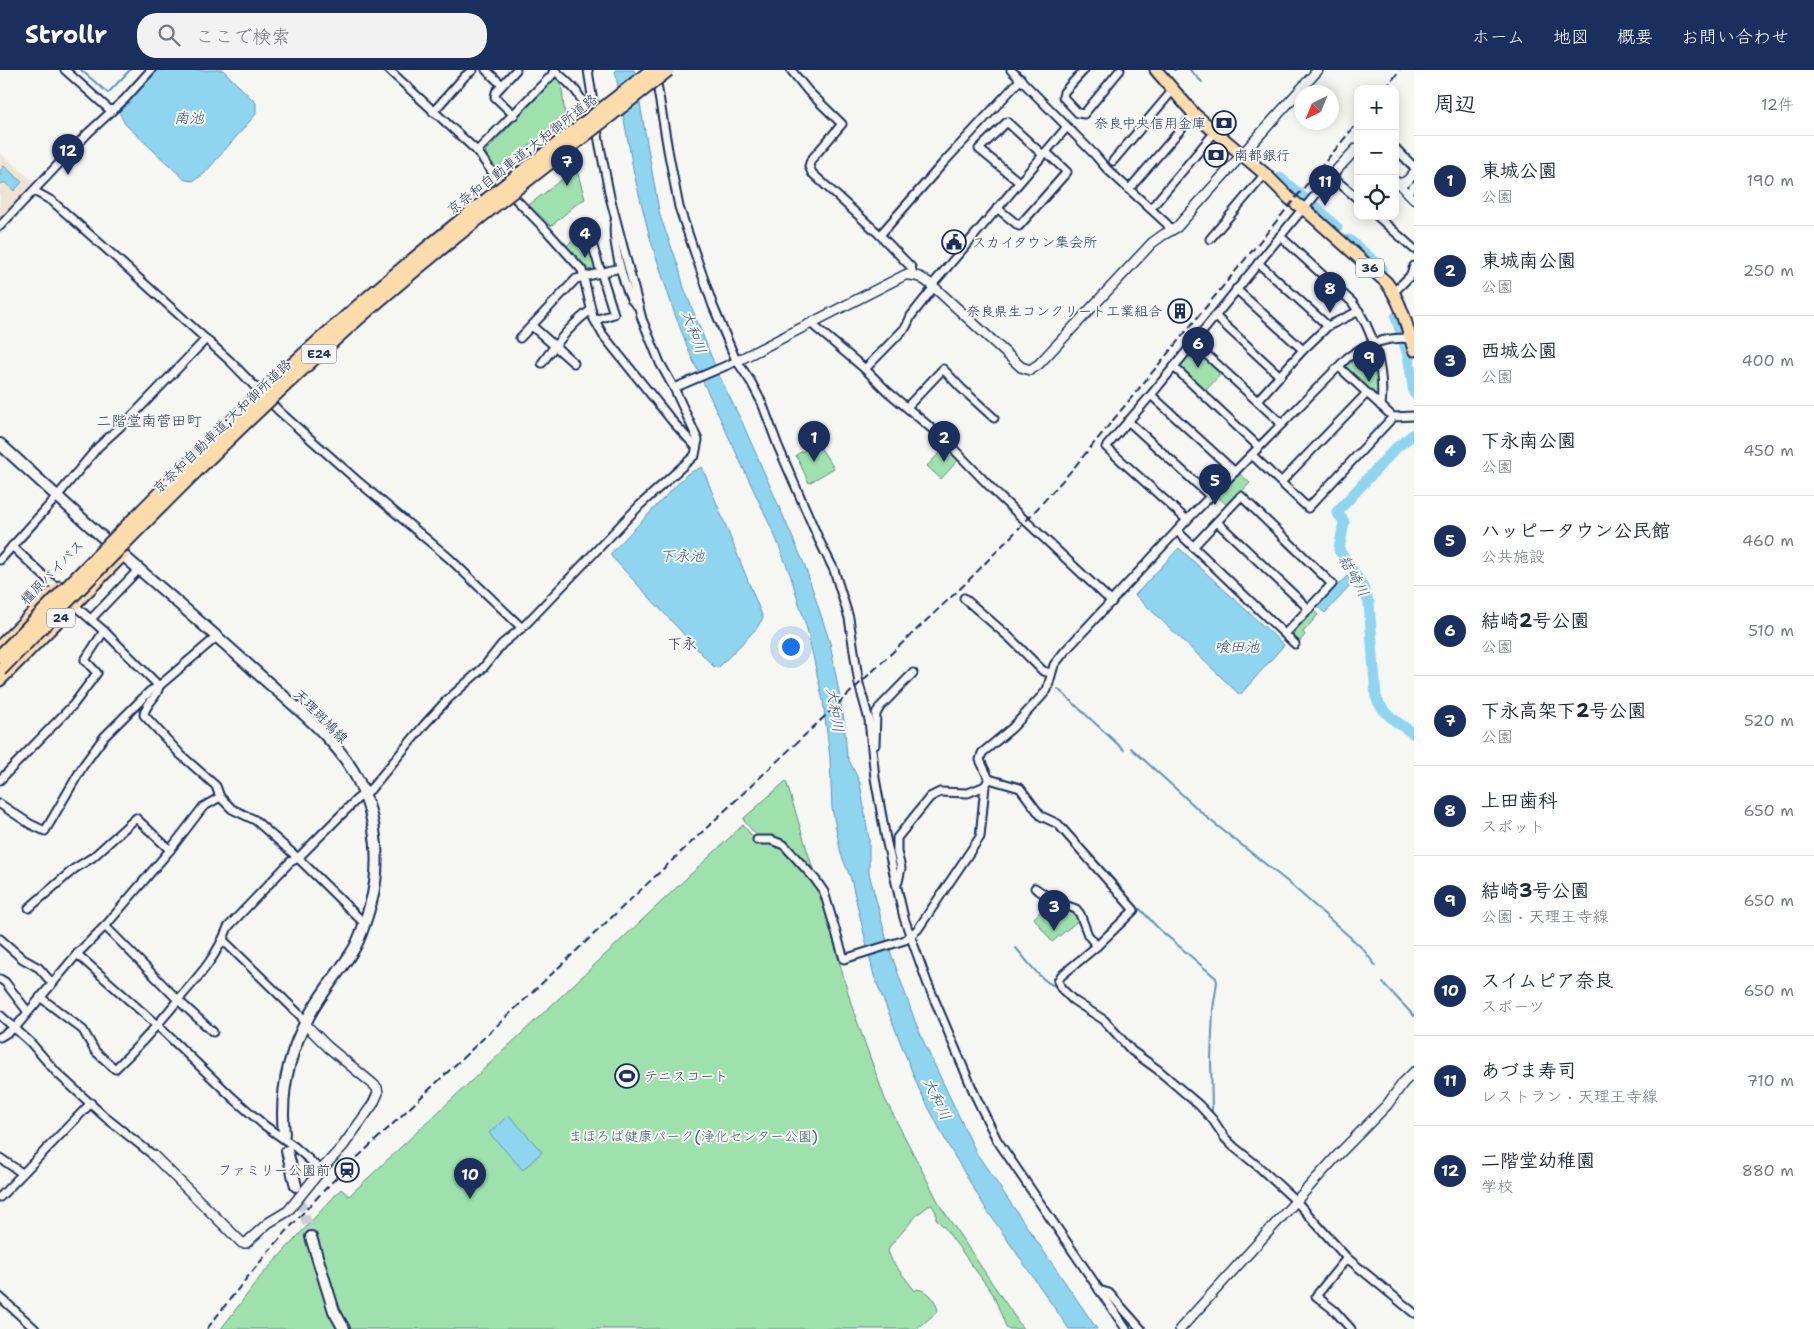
<!DOCTYPE html>
<html lang="ja">
<meta charset="utf-8">
<style>
:root{--surface:#fff;--page:#f2f2f3;--text:#1f2937;--muted:#747a83;--line:#e0e1e3;--accent:#1b2f5e}
body{margin:0;font-family:"Shantell Sans","Klee One",sans-serif;background:var(--page);color:var(--text)}
.controls{position:absolute;right:15px;top:15px;display:grid;overflow:hidden;border-radius:10px;box-shadow:0 2px 12px #0003}
.controls button{width:45px;height:45px;display:grid;place-items:center;padding:0;border:0;border-bottom:1px solid var(--line);background:var(--surface);color:var(--text);font:25px sans-serif}
.compass{position:absolute;left:1294px;top:15px;width:45px;height:45px;border-radius:50%;background:var(--surface);box-shadow:0 2px 12px #0003;rotate:223deg}
.you{position:absolute;left:790px;top:576px;width:18px;height:18px;margin:-12px;border:4px solid #fff;border-radius:50%;background:#1a73e8;box-shadow:0 0 0 8px #1a73e833}
.badge{display:grid;place-items:center;width:32px;height:32px;border-radius:50%;background:var(--accent);color:#fff;font-size:16px;font-weight:700}
.pin{position:absolute;translate:-50% -41px;filter:drop-shadow(0 1px 2px #0008)}
.pin::after{content:'';position:absolute;top:26px;width:18px;height:15px;background:inherit;clip-path:polygon(0 0,100% 0,50% 100%)}
.list{margin:0;padding:0;list-style:none}
h2{display:flex;justify-content:space-between;align-items:center;height:65px;margin:0;padding:0 20px;font-size:21px}
h2 small{font-size:16px;font-weight:400;color:var(--muted)}
.list li{display:grid;grid-template-columns:32px 1fr auto;gap:15px;align-items:center;box-sizing:border-box;height:90px;padding:0 20px;border-top:1px solid var(--line)}
.list b{display:block;font-size:19px;white-space:nowrap}
.list p{margin:0;font-size:16px;white-space:nowrap;color:var(--muted)}
.list em{font-size:16px;font-style:normal;color:var(--muted)}
.icon{flex:none;width:28px;height:28px;fill:none;stroke:currentColor;stroke-width:2;stroke-linecap:round;stroke-linejoin:round}
.map{position:relative;flex:none;width:1414px;height:1259px;overflow:hidden}
header{display:flex;align-items:center;gap:30px;box-sizing:border-box;height:70px;padding:0 25px;background:var(--accent);color:#fff}
header strong{font-size:24px}
nav{display:flex;gap:28px;margin-inline-start:auto;font-size:18px}
.search{width:350px;height:45px;background:var(--page);display:flex;align-items:center;gap:12px;box-sizing:border-box;padding:0 18px;border-radius:20px;color:var(--muted);font-size:19px}
main{display:flex}
aside{flex:1;background:var(--surface)}
.map>svg:first-child{display:block}
.built{fill:#efe3d4}
.green{fill:#9fe1ac;stroke:#5d8885}
.water{fill:#8fd5f0;stroke:#6193b6}
.lines{fill:none;stroke-linecap:round;stroke-linejoin:round}
.stream{stroke:#6193b6;stroke-width:2}
.river{stroke:#8fd5f0;stroke-width:11}
.secondary-tunnel{stroke:#caced4;stroke-width:10;stroke-dasharray:10 5;stroke-linecap:butt}
.minor-casing{stroke:#1b2f5e;stroke-width:11}
.tertiary-casing{stroke:#1b2f5e;stroke-width:12}
.secondary-casing{stroke:#1b2f5e;stroke-width:14}
.primary-casing{stroke:#1b2f5e;stroke-width:15}
.trunk-casing{stroke:#1b2f5e;stroke-width:15}
.minor{stroke:#f6f6f2;stroke-width:7}
.tertiary{stroke:#f6f6f2;stroke-width:9}
.secondary{stroke:#f6f6f2;stroke-width:10}
.primary{stroke:#fddcac;stroke-width:11}
.trunk{stroke:#fddcac;stroke-width:11}
.rail{stroke:#1b2f5e;stroke-width:2;stroke-dasharray:8 4;stroke-linecap:butt}
.motorway-bridge-casing{stroke:#1b2f5e;stroke-width:16;stroke-linecap:butt}
.motorway-bridge{stroke:#fddcac;stroke-width:12}
.labels{text-anchor:middle;dominant-baseline:central;stroke-width:4;stroke-linejoin:round;paint-order:stroke}
.shield{fill:#f6f6f2;stroke:#5d6b8a;stroke-width:1}
.shield-label{font-size:12px;font-weight:bold;fill:#1b2f5e}
.poi-label{font-size:14px;fill:#1b2f5e;stroke:#f6f6f2;text-anchor:end}
.street-label{font-size:14px;fill:#1b2f5e;stroke:#f6f6f2}
.park-label{font-size:14px;fill:#3c5c72;stroke:#f6f6f2}
.water-label{font-size:15px;font-style:italic;fill:#385882;stroke:#f6f6f2}
.neighbourhood-label{font-size:15px;fill:#1b2f5e;stroke:#f6f6f2}
</style>
<header>
<strong>Strollr</strong>
<div class="search"><svg class="icon" aria-label="search" viewBox="0 0 24 24"><circle cx="10" cy="10" r="6"/><path d="M15 15l6 6"/></svg>ここで検索</div>
<nav><a>ホーム</a><a>地図</a><a>概要</a><a>お問い合わせ</a></nav>
</header>
<main>
<div class="map">
<svg width="1414" height="1259" viewBox="0 0 1414 1259">
<rect width="100%" height="100%" fill="#f6f6f2"/>
<filter id="ink" filterUnits="userSpaceOnUse"><feTurbulence type="fractalNoise" baseFrequency=".02" numOctaves="2"/><feDisplacementMap in="SourceGraphic" scale="10" xChannelSelector="R" yChannelSelector="G"/><feConvolveMatrix kernelMatrix="1 2 1 2 8 2 1 2 1" color-interpolation-filters="sRGB"/></filter>
<g filter="url(#ink)">
<polygon class="built" points="0,83 34,112 0,149"/>
<g class="green">
<polygon points="556,8 561,12 565,45 564,49 504,96 502,94 496,98 485,82"/>
<polygon points="574,100 578,104 585,129 579,132 551,156 529,135"/>
<polygon points="587,164 597,199 587,200 566,177 577,165"/>
<polygon points="1195,278 1222,303 1204,322 1180,300 1179,296"/>
<polygon points="1370,280 1372,281 1380,323 1374,324 1346,299 1346,296"/>
<polygon points="817,373 834,398 809,413 796,385"/>
<polygon points="947,375 960,388 941,409 927,396"/>
<polygon points="1240,404 1250,413 1228,436 1217,426"/>
<polygon points="1313,540 1318,545 1303,562 1305,565 1298,573 1293,568 1293,561"/>
<polygon points="786,711 815,806 786,773 758,767 744,751 744,748"/>
<path d="M743,755L759,774L771,772L786,780L807,803L820,823L852,937L885,1029L941,1137L1023,1259H1007L993,1224L944,1157L936,1149V1142L931,1134L917,1145L890,1176L888,1181L892,1191L915,1221L917,1219C930,1221 935,1229 938,1241L917,1259H221L261,1206L341,1119L349,1126Z"/>
<polygon points="1050,831 1075,841 1079,850 1052,872 1034,848"/>
</g>
<g class="water">
<polygon points="157,0 223,0 256,33 256,44 204,104 193,111 185,110 125,54 119,42"/>
<polygon points="615,0 634,0 660,146 678,195 684,218 719,306 742,352 805,496 830,573 844,650 847,686 860,713 869,770 869,803 888,875 915,951 925,975 977,1084 1097,1259 1069,1259 986,1139 948,1075 919,1019 874,906 851,809 841,784 832,738 830,688 823,631 807,559 790,504 775,466 691,286 674,242 650,168 634,104"/>
<polygon points="4,96 22,112 14,121 4,112 2,114 0,113 0,101"/>
<polygon points="702,397 763,548 756,559 718,598 714,597 611,486 611,483 687,404"/>
<polygon points="1179,478 1284,575 1240,625 1135,525"/>
<polygon points="1347,506 1354,512 1325,543 1317,536"/>
<polygon points="509,1045 542,1082 523,1100 489,1063"/>
</g>
<g class="lines">
<g class="stream">
<polyline points="81,0 108,23 130,0"/>
<polyline points="1174,0 1175,0"/>
<polyline points="1190,0 1202,12"/>
<polyline points="1058,619 1124,680"/>
<polyline points="1131,678 1210,750 1288,812 1350,867 1363,879 1375,895"/>
<polyline points="1065,756 1125,822"/>
<polyline points="1140,839 1159,859 1216,908 1217,912 1213,939 1211,989 1212,1042"/>
<path d="M1016,878C1025,888 1043,914 1056,916"/>
<polyline points="1383,913 1414,946"/>
<polyline points="1116,968 1124,978"/>
<polyline points="1149,998 1158,1004"/>
<polyline points="1206,1047 1219,1065"/>
<polyline points="1240,1086 1280,1121"/>
</g>
<g class="river">
<polyline points="1280,108 1305,129"/>
<polyline points="1316,137 1337,158"/>
<polyline points="1349,170 1382,198"/>
<polyline points="1396,247 1408,285 1414,323"/>
<path d="M1414,364L1396,378L1337,442L1344,452L1339,480L1362,515L1369,533L1376,627C1382,644 1400,654 1414,664"/>
</g>
<polyline class="secondary-tunnel" points="296,1116 311,1167"/>
<g class="minor-casing">
<g id="minor">
<polyline points="65,0 111,41"/>
<polyline points="389,0 477,81 500,113 547,161 582,200 593,247 603,265 673,352 696,377"/>
<polyline points="486,0 502,15"/>
<path d="M554,0C575,18 582,24 589,51"/>
<polyline points="791,0 808,21 842,54 811,90 809,96 812,103 880,165 911,197 913,204"/>
<polyline points="1011,0 1095,85 1107,99 1167,154 1171,161"/>
<polyline points="1084,0 1064,22 1063,27 1078,43 1084,44 1120,0"/>
<polyline points="656,8 668,80 679,137 713,236 735,288 751,312 762,333 778,376 819,470 834,500 849,548 859,614 869,650 875,708 886,769 904,848 927,912 975,1025 997,1070 1126,1259"/>
<polyline points="433,42 465,6 473,0"/>
<polyline points="514,45 495,27 496,22 516,0"/>
<polyline points="1395,78 1414,97"/>
<polyline points="477,81 552,5 554,0"/>
<polyline points="1113,91 1173,20"/>
<polyline points="1019,112 979,79 1007,52 1043,85"/>
<polyline points="1399,114 1414,130"/>
<polyline points="1131,117 1194,44"/>
<polyline points="34,121 52,131 113,185 230,291 280,342 360,413 449,488 522,558"/>
<polyline points="1407,123 1414,116"/>
<polyline points="1153,136 1215,62"/>
<polyline points="997,138 1019,156 1067,102 1046,82"/>
<polyline points="1377,146 1414,179"/>
<path d="M615,151C611,168 623,213 631,229C633,232 636,235 639,237"/>
<polyline points="0,156 88,63 125,29 151,0"/>
<polyline points="589,164 614,244 601,248 595,251"/>
<polyline points="880,165 945,91 1021,9"/>
<path d="M1280,166L1352,232C1374,260 1385,301 1381,336"/>
<polyline points="1210,169 1265,104"/>
<polyline points="1258,193 1328,256"/>
<polyline points="932,215 1067,57"/>
<polyline points="1236,219 1303,280"/>
<polyline points="1394,222 1410,206 1414,196"/>
<polyline points="1215,246 1280,306"/>
<polyline points="813,252 814,256 865,299 887,321 943,368 999,426 1112,532"/>
<polyline points="532,256 574,293"/>
<polyline points="520,268 576,209 620,198"/>
<path d="M1411,269C1388,266 1365,274 1347,288L1187,450L1065,581L1054,595L1047,620L1041,627L1012,658L982,683L980,690L989,709L1020,718L1041,746L1058,754L1134,840L1097,876L1061,906L1058,911L1061,918L1073,930L1104,950L1132,981L1157,999L1199,1035L1213,1050L1225,1068L1234,1077L1259,1097L1296,1131L1347,1188L1414,1243"/>
<polyline points="1194,273 1282,354"/>
<path d="M542,293C555,275 572,253 591,240"/>
<polyline points="1174,297 1259,377"/>
<polyline points="1339,297 1393,347 1414,346"/>
<polyline points="865,299 906,257 911,246 934,217"/>
<polyline points="674,318 737,291"/>
<polyline points="1151,325 1235,402"/>
<polyline points="1258,330 1303,280 1328,256 1359,241"/>
<polyline points="907,337 943,299 961,318 994,348"/>
<polyline points="1128,351 1210,426"/>
<polyline points="1252,385 1308,438 1393,347"/>
<polyline points="1281,412 1367,323"/>
<polyline points="1187,450 1106,377 1151,325 1300,142 1307,135 1331,106 1358,129"/>
<polyline points="1217,452 1309,539"/>
<polyline points="1177,461 1295,574"/>
<polyline points="12,476 60,521"/>
<polyline points="1193,477 1241,426 1332,514 1285,564"/>
<polyline points="0,490 54,430 98,377 132,346 206,269"/>
<polyline points="964,528 1010,568 1043,601 1051,603"/>
<polyline points="73,534 104,561 159,616"/>
<polyline points="91,549 139,499"/>
<path d="M159,616C158,628 145,633 144,645L181,685L216,716L220,727L232,739L255,750L298,788L365,854"/>
<polyline points="875,675 876,644 880,637 913,603"/>
<polyline points="0,710 73,635 97,603 85,590 104,561"/>
<polyline points="0,734 30,754 45,761 83,696 104,667 150,621 159,616 213,570 216,566"/>
<polyline points="757,770 771,770 784,775 815,809 824,822 844,889 905,870 918,859 980,767 985,716 989,709"/>
<polyline points="898,812 901,798 897,782 897,768 930,727 940,722 968,723 985,716"/>
<polyline points="1035,818 1056,832 1076,839 1080,844 1088,865 1097,876"/>
<polyline points="29,838 74,799 93,787 136,748 170,780"/>
<polyline points="105,856 178,930 213,962"/>
<polyline points="0,869 23,889 39,898 52,913"/>
<polyline points="223,870 301,946 305,954"/>
<polyline points="77,884 158,956 233,1028 264,1055 295,1077 321,1100"/>
<polyline points="0,909 5,912 28,942"/>
<path d="M40,927L83,960L95,981L115,999C138,977 158,955 178,930C199,906 216,888 228,857L290,792L298,788L357,729L370,720L425,654L447,630L483,598L502,574L524,556L640,435L695,385L698,370L674,318L660,293L642,249L610,127L599,71L588,0"/>
<polyline points="0,945 30,972 57,1003 105,1047 153,1085"/>
<polyline points="0,967 15,958 77,884 107,854 170,780 203,737 220,727"/>
<polyline points="0,1088 22,1103"/>
<polyline points="0,1127 91,1033"/>
<polyline points="1347,1188 1316,1226 1334,1240 1351,1259"/>
<polyline points="1099,1220 1109,1223 1141,1259"/>
<polyline points="0,1227 35,1259"/>
</g>
</g>
<g class="tertiary-casing">
<g id="tertiary">
<polyline points="1331,106 1356,79"/>
<polyline points="1395,111 1399,114 1407,111 1414,103"/>
<path d="M737,291L905,205C918,204 924,209 934,217L1021,297L1030,300L1039,294L1152,173L1163,165L1177,157L1318,0"/>
<polyline points="153,1085 242,1173 246,1173 268,1153 288,1141 321,1100 343,1076 373,1034 378,1023 377,1018 373,1014 328,977 305,954"/>
<polyline points="1180,1259 1335,1088 1387,1035 1403,1013 1414,1002"/>
</g>
</g>
<g class="secondary-casing">
<g id="secondary">
<path d="M0,374C46,416 92,459 140,500C178,533 217,566 255,601C290,633 338,668 359,712C377,749 382,796 370,836C366,849 362,864 355,877C341,901 322,921 309,946C289,982 280,1023 284,1064"/>
<polyline points="287,1081 296,1116"/>
<polyline points="311,1167 334,1241 344,1259"/>
</g>
</g>
<g class="primary-casing">
<path id="primary" d="M1156,0L1194,44L1265,104L1290,129L1309,143L1386,212C1401,231 1407,256 1414,280"/>
</g>
<g class="trunk-casing">
<g id="trunk">
<polyline points="0,576 59,517"/>
<polyline points="0,610 123,485"/>
</g>
</g>
<use href="#minor" class="minor"/>
<use href="#tertiary" class="tertiary"/>
<use href="#secondary" class="secondary"/>
<use href="#primary" class="primary"/>
<use href="#trunk" class="trunk"/>
<g class="rail">
<polyline points="1385,19 1400,0"/>
<path d="M207,1259C250,1202 295,1149 345,1099L965,514L1026,451L1072,400L1358,52"/>
</g>
<g class="motorway-bridge-casing">
<g id="motorway-bridge">
<path d="M0,586C108,476 214,363 330,261C433,169 543,86 652,0"/>
<path d="M0,600C110,488 218,375 334,270C440,174 556,89 668,0"/>
</g>
</g>
<use href="#motorway-bridge" class="motorway-bridge"/>
</g>
</g>
<defs>
<g id="bank-ring" transform="scale(1.25)"><circle r="9.5" fill="#f6f6f2" stroke="#1b2f5e" stroke-width="1.5"/><path d="M-6-4H6V4H-6ZM0-2.3a2.3 2.3 0 1 0 0 4.6a2.3 2.3 0 1 0 0-4.6Z" fill="#1b2f5e"/></g>
<g id="civic-ring" transform="scale(1.25)"><circle r="9.5" fill="#f6f6f2" stroke="#1b2f5e" stroke-width="1.5"/><path d="M-.6-6.5H3V-4.5H.6V-3L4-1V1h2V6H-6V1h2V-1L-.6-3ZM-1.2 2.5V6h2.4V2.5Z" fill="#1b2f5e"/></g>
<g id="building-ring" transform="scale(1.25)"><circle r="9.5" fill="#f6f6f2" stroke="#1b2f5e" stroke-width="1.5"/><path d="M-4-6H4V6H1V3H-1V6H-4ZM-2.5-4.3h1.7v1.8h-1.7ZM.8-4.3h1.7v1.8H.8ZM-2.5-1h1.7V.8h-1.7ZM.8-1h1.7V.8H.8Z" fill="#1b2f5e"/></g>
<g id="stadium-ring" transform="scale(1.25)"><circle r="9.5" fill="#f6f6f2" stroke="#1b2f5e" stroke-width="1.5"/><path d="M0-5a6.5 5 0 1 0 0 10a6.5 5 0 1 0 0-10ZM-3.5-1.8h7v3.6h-7Z" fill="#1b2f5e"/></g>
<g id="station-ring" transform="scale(1.25)"><circle r="9.5" fill="#f6f6f2" stroke="#1b2f5e" stroke-width="1.5"/><path d="M-3-6H3Q5-6 5-4V2Q5 4 3 4L4.5 6H3L1.5 4h-3L-3 6H-4.5L-3 4Q-5 4-5 2V-4Q-5-6-3-6ZM-3.5-4v3h7v-3ZM-3.5 1v1.5H-2V1ZM2 1v1.5H3.5V1Z" fill="#1b2f5e"/></g>
</defs>
<g fill-rule="evenodd">
<use href="#bank-ring" x="1224" y="53"/>
<use href="#bank-ring" x="1216" y="85"/>
<use href="#civic-ring" x="954" y="172"/>
<use href="#building-ring" x="1180" y="241"/>
<use href="#stadium-ring" x="627" y="1006"/>
<use href="#station-ring" x="347" y="1100"/>
</g>
<g class="labels">
<g class="shield">
<rect x="1356" y="188.5" width="28" height="19" rx="4"/>
<rect x="301.5" y="274.5" width="35" height="19" rx="4"/>
<rect x="47" y="538.5" width="28" height="19" rx="4"/>
</g>
<g class="shield-label">
<text x="1370" y="198">36</text>
<text x="319" y="284">E24</text>
<text x="61" y="548">24</text>
</g>
<g class="poi-label">
<text x="1206" y="53">奈良中央信用金庫</text>
<text x="1234" y="85" text-anchor="start">南都銀行</text>
<text x="972" y="172" text-anchor="start">スカイタウン集会所</text>
<text x="1162" y="241">奈良県生コンクリート工業組合</text>
<text x="644" y="1006" text-anchor="start">テニスコート</text>
<text x="330" y="1100">ファミリー公園前</text>
</g>
<g class="street-label">
<text transform="translate(522 84) rotate(-38)">京奈和自動車道;大和御所道路</text>
<text transform="translate(222 356) rotate(-44)">京奈和自動車道;大和御所道路</text>
<text transform="translate(52 502) rotate(-46)">橿原バイパス</text>
<text transform="translate(321 646) rotate(45)">天理斑鳩線</text>
</g>
<g class="park-label">
<text x="693" y="1066">まほろば健康パーク(浄化センター公園)</text>
</g>
<g class="water-label">
<text x="189" y="48">南池</text>
<text transform="translate(694 262) rotate(70)">大和川</text>
<text x="682" y="486">下永池</text>
<text transform="translate(1354 506) rotate(61)">結崎川</text>
<text x="1237" y="577">喰田池</text>
<text transform="translate(835 640) rotate(81)">大和川</text>
<text transform="translate(937 1029) rotate(64)">大和川</text>
</g>
<g class="neighbourhood-label">
<text x="149" y="351">二階堂南菅田町</text>
<text x="682" y="574">下永</text>
</g>
</g>
</svg>
<div class="controls">
<button>+</button>
<button>−</button>
<button><svg class="icon" aria-label="locate" viewBox="0 0 24 24"><circle cx="12" cy="12" r="6"/><path d="M12 2v4M12 18v4M2 12h4M18 12h4"/></svg></button>
</div>
<svg class="compass" viewBox="-18 -18 36 36"><path d="M0-13l5 13h-10z" fill="#e53935"/><path d="M0 13l5-13h-10z" fill="#747a83"/></svg>
<div class="you"></div>
<div class="pin badge" style="left:814px;top:392px">1</div>
<div class="pin badge" style="left:944px;top:392px">2</div>
<div class="pin badge" style="left:1054px;top:861px">3</div>
<div class="pin badge" style="left:585px;top:188px">4</div>
<div class="pin badge" style="left:1215px;top:435px">5</div>
<div class="pin badge" style="left:1198px;top:298px">6</div>
<div class="pin badge" style="left:567px;top:116px">7</div>
<div class="pin badge" style="left:1330px;top:243px">8</div>
<div class="pin badge" style="left:1369px;top:312px">9</div>
<div class="pin badge" style="left:470px;top:1129px">10</div>
<div class="pin badge" style="left:1325px;top:136px">11</div>
<div class="pin badge" style="left:68px;top:105px">12</div>
</div>
<aside>
<h2>周辺<small>12件</small></h2>
<ul class="list">
<li><span class="badge">1</span><div><b>東城公園</b><p>公園</p></div><em>190 m</em></li>
<li><span class="badge">2</span><div><b>東城南公園</b><p>公園</p></div><em>250 m</em></li>
<li><span class="badge">3</span><div><b>西城公園</b><p>公園</p></div><em>400 m</em></li>
<li><span class="badge">4</span><div><b>下永南公園</b><p>公園</p></div><em>450 m</em></li>
<li><span class="badge">5</span><div><b>ハッピータウン公民館</b><p>公共施設</p></div><em>460 m</em></li>
<li><span class="badge">6</span><div><b>結崎2号公園</b><p>公園</p></div><em>510 m</em></li>
<li><span class="badge">7</span><div><b>下永高架下2号公園</b><p>公園</p></div><em>520 m</em></li>
<li><span class="badge">8</span><div><b>上田歯科</b><p>スポット</p></div><em>650 m</em></li>
<li><span class="badge">9</span><div><b>結崎3号公園</b><p>公園 · 天理王寺線</p></div><em>650 m</em></li>
<li><span class="badge">10</span><div><b>スイムピア奈良</b><p>スポーツ</p></div><em>650 m</em></li>
<li><span class="badge">11</span><div><b>あづま寿司</b><p>レストラン · 天理王寺線</p></div><em>710 m</em></li>
<li><span class="badge">12</span><div><b>二階堂幼稚園</b><p>学校</p></div><em>880 m</em></li>
</ul>
</aside>
</main>
